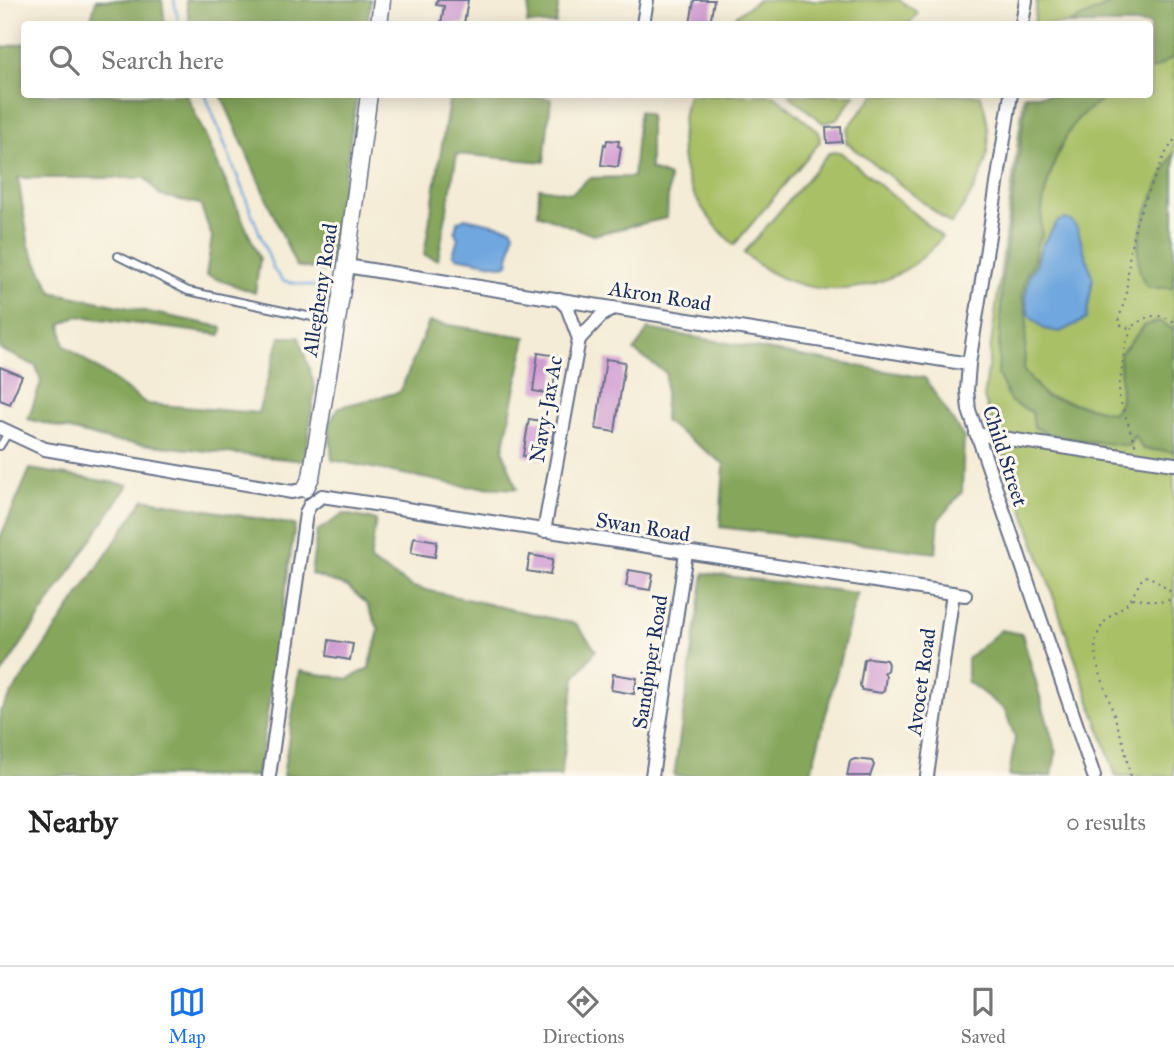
<!DOCTYPE html>
<style>
:root{--surface:#fff;--page:#f6f6f6;--text:#222;--muted:#767676;--line:#e0e0e0;--accent:#1a73e8}
body{margin:0;font-family:"IM FELL Great Primer",serif;background:var(--page);color:var(--text)}
.list{margin:0;padding:0;list-style:none}
h2{display:flex;justify-content:space-between;align-items:center;height:91px;margin:0;padding:0 28px;font-size:30px}
h2 small{font-size:23px;font-weight:400;color:var(--muted)}
.icon{flex:none;width:38px;height:38px;fill:none;stroke:currentColor;stroke-width:2;stroke-linecap:round;stroke-linejoin:round}
.map{position:relative;flex:none;width:1174px;height:776px;overflow:hidden}
.search{position:absolute;background:var(--surface);box-shadow:0 4px 18px #0003;left:21px;right:21px;top:21px;height:77px;display:flex;align-items:center;gap:18px;box-sizing:border-box;padding:0 24px;border-radius:7px;color:var(--muted);font-size:26px}
.sheet{height:189px;background:var(--surface)}
nav{display:flex;justify-content:space-around;align-items:center;box-sizing:border-box;height:98px;border-top:2px solid var(--line);background:var(--surface);font-size:19px;color:var(--muted)}
nav a{display:grid;justify-items:center;gap:4px}
nav .on{color:var(--accent)}
.map>svg:first-child{display:block}
.green{fill:#a9c066;stroke:#627862;stroke-width:2}
.forest{fill:#86a65b;stroke:#506a5c;stroke-width:2}
.water{fill:#70a7de;stroke:#466b9e;stroke-width:2}
.lines{fill:none;stroke-linecap:round;stroke-linejoin:round}
.stream{stroke:#70a7de;stroke-width:2.5}
.building{fill:#d09bd1}
.lane-casing{stroke:#677188;stroke-width:10}
.street-casing{stroke:#677188;stroke-width:16}
.secondary-casing{stroke:#677188;stroke-width:19}
.path{stroke:#677188;stroke-width:2;stroke-dasharray:2 5;stroke-linecap:butt}
.lane{stroke:#fff;stroke-width:6}
.street{stroke:#fff;stroke-width:12}
.secondary{stroke:#fff;stroke-width:16}
.labels{text-anchor:middle;dominant-baseline:central;stroke-width:6;stroke-linejoin:round;paint-order:stroke}
.street-label{font-size:21px;fill:#1b2f5e;stroke:#fbf7ec}
</style>
<div class="map">
<svg width="1174" height="776" viewBox="0 0 1174 776">
<rect width="100%" height="100%" fill="#fbf7ec"/>
<filter id="ink" filterUnits="userSpaceOnUse"><feTurbulence type="fractalNoise" baseFrequency=".0143" numOctaves="2"/><feDisplacementMap in="SourceGraphic" scale="14" xChannelSelector="R" yChannelSelector="G"/><feConvolveMatrix kernelMatrix="1 2 1 2 8 2 1 2 1" color-interpolation-filters="sRGB"/></filter>
<filter id="wash" filterUnits="userSpaceOnUse"><feTurbulence type="fractalNoise" baseFrequency=".00686" numOctaves="4" result="noise"/><feDisplacementMap in="SourceGraphic" scale="28" xChannelSelector="R" yChannelSelector="G"/><feGaussianBlur stdDeviation="1.57" result="paint"/><feColorMatrix in="noise" values="0 0 0 0 0 0 0 0 0 0 0 0 0 0 0 0 0 1.4 0 .05"/><feComposite in="paint" operator="in"/></filter>
<g filter="url(#wash)">
<rect width="100%" height="100%" fill="#f4ecd6"/>
<g class="green">
<polygon points="758,0 899,0 918,13 909,24 731,24 738,14"/>
<polygon points="1037,0 1174,0 1174,776 1116,776 984,398 1024,95 1150,94 1150,24 1034,24"/>
<path d="M875,94L980,95C1000,147 983,181 951,224L846,142L848,128Z"/>
<path d="M688,95H774L819,132L820,142L734,245C686,199 671,159 688,95Z"/>
<polygon points="789,95 855,95 836,120 823,123"/>
<path d="M840,152L942,237C893,300 802,307 744,253L829,153Z"/>
</g>
<g class="forest">
<polygon points="96,0 162,0 165,24 90,24"/>
<polygon points="186,0 371,0 367,24 190,24"/>
<polygon points="525,0 559,0 556,24 527,24 530,1"/>
<polygon points="1119,0 1174,0 1174,57 1150,71 1150,24 1068,24"/>
<polygon points="24,43 24,94 187,95 260,259 255,293 206,275 212,237 200,204 161,196 145,178 18,178 29,246 52,292 222,327 221,335 78,316 61,324 64,345 147,404 258,413 280,337 299,337 315,387 305,461 112,441 28,419 41,382 36,366 0,349 0,48"/>
<polygon points="520,94 551,99 544,162 457,154 438,260 424,255 450,95"/>
<polygon points="221,95 357,95 330,272 296,266"/>
<path d="M1027,95H1109C1099,103 1083,112 1075,122C1056,150 1037,203 1042,236L1037,242L1034,262L1027,274L1022,295L1027,316L1024,371L1045,396L1113,413L1121,400L1120,354L1145,325L1160,321L1174,330V452L1143,449L1134,435L1129,446L1056,437L1034,427L1032,412L1011,402L998,375L1002,283Z"/>
<polygon points="639,111 650,115 650,169 669,177 667,218 593,235 538,214 539,188 572,193 589,178 633,177"/>
<path d="M1174,152V288H1148C1120,253 1157,187 1174,152Z"/>
<polygon points="429,322 526,337 503,451 517,489 463,486 332,460 329,424 339,407 400,392"/>
<polygon points="648,329 925,378 964,438 962,492 939,519 936,553 720,527 724,464 664,421 666,373 634,351"/>
<polygon points="30,469 128,485 0,676 0,538"/>
<polygon points="144,499 295,525 258,776 0,776 0,711"/>
<polygon points="344,514 376,520 370,561 413,587 576,624 596,650 575,678 561,776 283,776 299,671 349,679 369,668 379,630 367,604 348,587 311,574 317,531"/>
<polygon points="704,573 857,593 810,776 674,776"/>
<polygon points="1001,630 1022,634 1056,752 1052,776 1009,776 1015,738 1005,710 967,681 967,659"/>
</g>
<g class="water">
<polygon points="465,218 511,228 514,232 508,264 504,266 456,257 453,254 458,239 455,232 457,222"/>
<polygon points="1065,219 1072,221 1077,228 1093,279 1086,319 1060,332 1044,329 1029,315 1025,296 1030,275 1037,263 1041,246 1058,221"/>
</g>
<g class="lines">
<g class="stream">
<polyline points="174,0 179,24"/>
<polyline points="205,94 274,270 283,281 328,289"/>
</g>
</g>
<g id="blocks">
<g class="building">
<polygon points="437,0 468,0 464,24 441,24 444,6 436,5"/>
<polygon points="694,0 714,0 710,24 690,24"/>
<polygon points="841,127 842,142 827,143 826,128"/>
<polygon points="607,140 619,141 618,146 621,147 618,167 601,165 604,144 606,145"/>
<polygon points="538,353 558,356 552,394 533,391"/>
<polygon points="606,359 625,362 615,432 596,429"/>
<polygon points="0,367 22,376 10,404 0,400"/>
<polygon points="529,419 554,423 552,442 545,441 542,459 523,456"/>
<polygon points="414,537 437,541 435,557 411,553"/>
<polygon points="530,555 553,559 550,575 527,571"/>
<polygon points="629,570 653,574 650,590 626,586"/>
<polygon points="329,640 353,644 350,660 327,656"/>
<polygon points="869,658 886,660 888,664 887,671 884,672 886,676 884,691 881,693 862,690 860,685 864,659"/>
<polygon points="613,674 637,678 634,694 611,690"/>
<polygon points="855,759 872,761 874,765 870,776 847,776 850,761"/>
</g>
</g>
</g>
<g filter="url(#ink)">
<use href="#blocks" fill-opacity="0" stroke="#677188" stroke-width="2"/>
<g class="lines">
<g class="lane-casing">
<g id="lane">
<polyline points="118,256 188,291 336,322"/>
<polyline points="0,446 8,433"/>
</g>
</g>
<g class="street-casing">
<g id="street">
<polyline points="643,24 647,0"/>
<polyline points="1022,24 1026,0"/>
<polyline points="1011,94 969,364 967,390 969,410 1094,776"/>
<polyline points="346,266 969,364"/>
<polyline points="579,339 601,316 613,308"/>
<polyline points="0,428 45,449 292,492 305,489"/>
<polyline points="976,434 1174,464"/>
<polyline points="544,531 579,339 567,307 559,299"/>
<polyline points="269,776 306,513 310,505 322,496 965,595"/>
<polyline points="652,776 686,553"/>
<polyline points="927,776 953,593"/>
</g>
</g>
<g class="secondary-casing">
<g id="secondary">
<polyline points="379,24 382,0"/>
<polyline points="305,489 311,477 346,266 369,94"/>
</g>
</g>
<g class="path">
<path d="M1174,140L1164,156L1137,219L1130,250L1126,295L1118,322C1134,342 1141,301 1174,322"/>
<polyline points="1132,328 1125,346 1119,389 1120,400 1136,447"/>
<polyline points="1133,598 1160,602 1174,599"/>
<polyline points="1130,776 1124,745 1098,667 1095,649 1097,636 1102,625 1108,618 1129,602 1143,577 1149,576 1174,594"/>
</g>
<use href="#lane" class="lane"/>
<use href="#street" class="street"/>
<use href="#secondary" class="secondary"/>
</g>
</g>
<g class="labels">
<g class="street-label">
<text transform="translate(320 290) rotate(-81)">Allegheny Road</text>
<text transform="translate(660 296) rotate(9)">Akron Road</text>
<text transform="translate(546 409) rotate(-80)">Navy-Jax Ac</text>
<text transform="translate(1005 456) rotate(72)">Child Street</text>
<text transform="translate(643 527) rotate(9)">Swan Road</text>
<text transform="translate(650 662) rotate(-81)">Sandpiper Road</text>
<text transform="translate(921 682) rotate(-82)">Avocet Road</text>
</g>
</g>
</svg>
<div class="search"><svg class="icon" aria-label="search" viewBox="0 0 24 24"><circle cx="10" cy="10" r="6"/><path d="M15 15l6 6"/></svg>Search here</div>
</div>
<section class="sheet">
<h2>Nearby<small>0 results</small></h2>
<ul class="list">
</ul>
</section>
<nav>
<a class="on"><svg class="icon" aria-label="map" viewBox="0 0 24 24"><path d="M3 6l6-2 6 2 6-2v14l-6 2-6-2-6 2zM9 4v14M15 6v14"/></svg>Map</a>
<a><svg class="icon" aria-label="directions" viewBox="0 0 24 24"><path d="M12 3l9 9-9 9-9-9zM9 14v-3h6M13 9l2 2-2 2"/></svg>Directions</a>
<a><svg class="icon" aria-label="saved" viewBox="0 0 24 24"><path d="M7 4h10v16l-5-4-5 4z"/></svg>Saved</a>
</nav>
